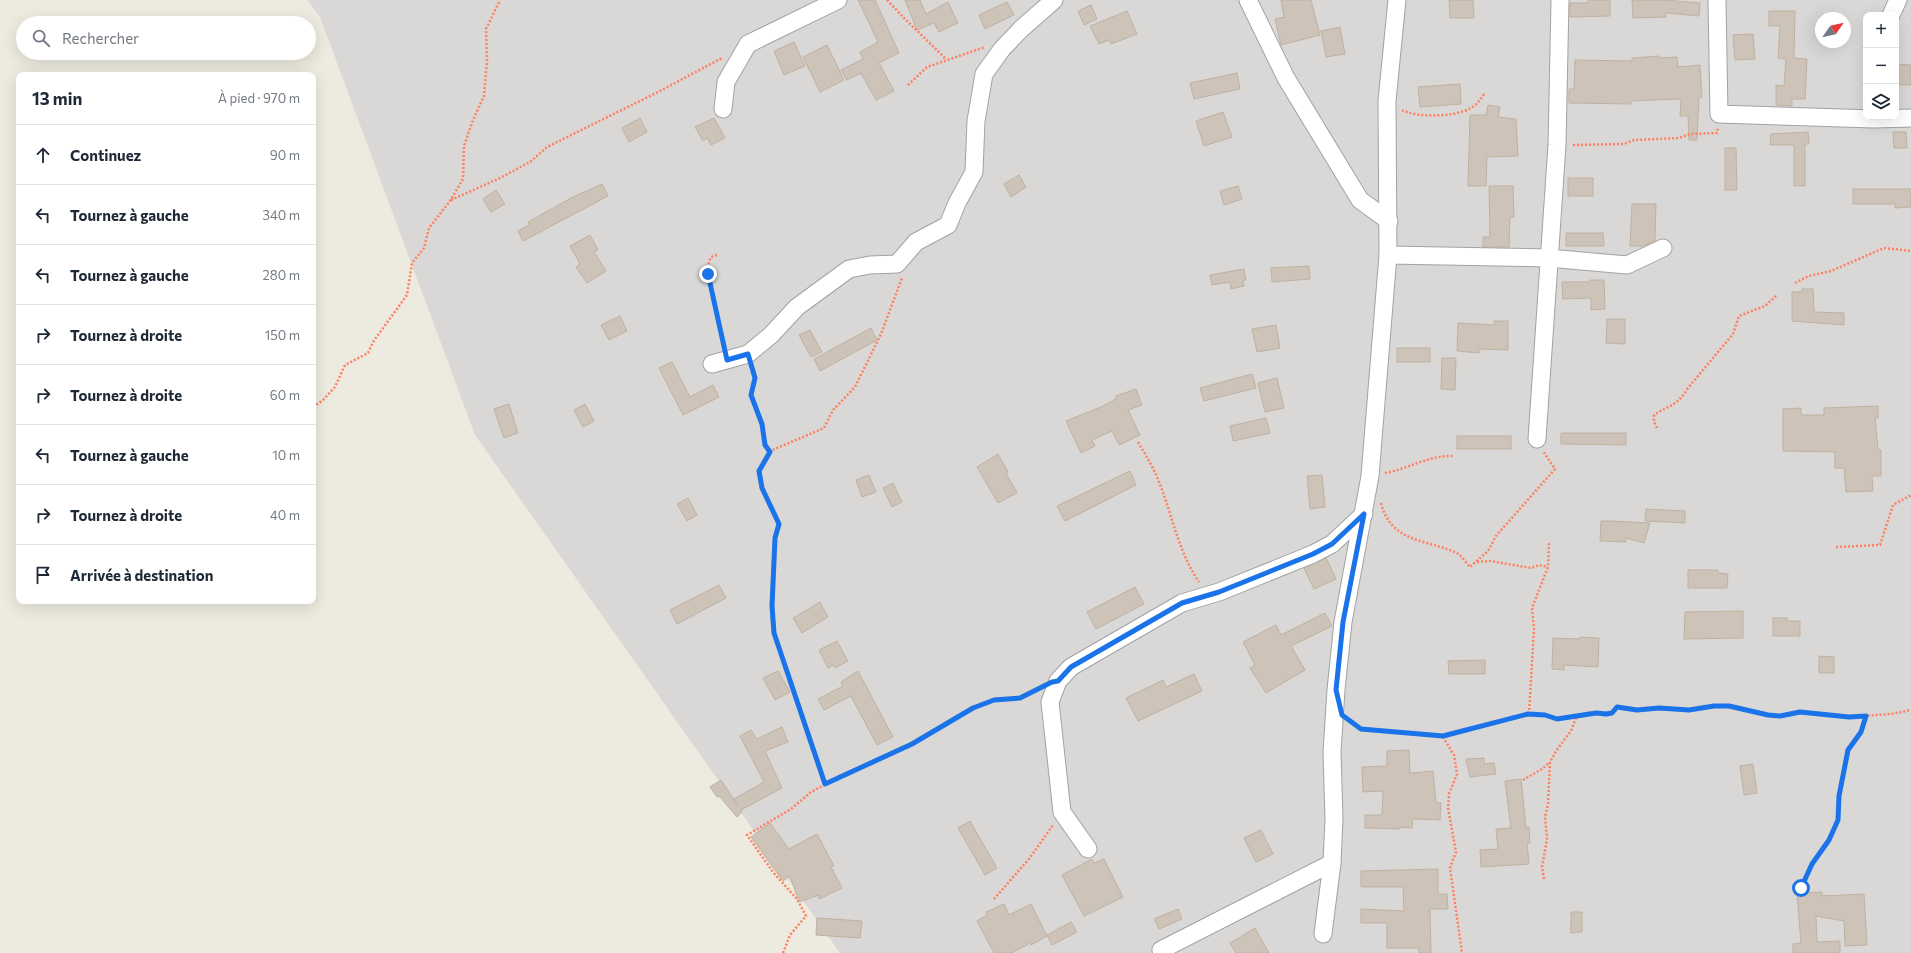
<!DOCTYPE html>
<html lang="fr">
<meta charset="utf-8">
<style>
:root{--surface:#fff;--page:#f2f2f3;--text:#1f2937;--muted:#747a83;--line:#e0e1e3}
body{margin:0;font-family:Commissioner,sans-serif;background:var(--page);color:var(--text)}
.controls{position:absolute;right:12px;top:12px;display:grid;overflow:hidden;border-radius:8px;box-shadow:0 4px 16px #0002}
.controls button{width:36px;height:36px;display:grid;place-items:center;padding:0;border:0;border-bottom:1px solid var(--line);background:var(--surface);color:var(--text);font:20px sans-serif}
.compass{position:absolute;left:1815px;top:12px;width:36px;height:36px;border-radius:50%;background:var(--surface);box-shadow:0 4px 16px #0002;rotate:56deg}
.stop{position:absolute;width:12px;height:12px;margin:-9px;border:3px solid #1a73e8;border-radius:50%;background:#fff}
.stop.end{background:#1a73e8;border-color:#fff;box-shadow:0 1px 4px #0008}
.list{margin:0;padding:0;list-style:none}
h2{display:flex;justify-content:space-between;align-items:center;height:52px;margin:0;padding:0 16px;font-size:17px}
h2 small{font-size:13px;font-weight:400;color:var(--muted)}
.list li{display:grid;grid-template-columns:26px 1fr auto;gap:12px;align-items:center;box-sizing:border-box;height:60px;padding:0 16px;border-top:1px solid var(--line)}
.list b{display:block;font-size:15px;white-space:nowrap}
.list em{font-size:13px;font-style:normal;color:var(--muted)}
.icon{flex:none;width:22px;height:22px;fill:none;stroke:currentColor;stroke-width:2;stroke-linecap:round;stroke-linejoin:round}
.map{position:relative;flex:none;width:1911px;height:953px;overflow:hidden}
.search{position:absolute;background:var(--surface);box-shadow:0 4px 16px #0002;left:16px;top:16px;width:300px;height:44px;display:flex;align-items:center;gap:10px;box-sizing:border-box;padding:0 14px;border-radius:22px;color:var(--muted);font-size:15px}
.panel{position:absolute;background:var(--surface);box-shadow:0 4px 16px #0002;left:16px;top:72px;width:300px;height:532px;border-radius:8px}
.map>svg:first-child{display:block}
.residential{fill:#d9d8d7;fill-rule:evenodd}
.building{fill:#cdc3b8;stroke:#bfb1a1}
.lines{fill:none;stroke-linecap:round;stroke-linejoin:round}
.minor-casing{stroke:#a2a2a2;stroke-width:19}
.path{stroke:#ff7f5e;stroke-width:2.5;stroke-dasharray:2 2;stroke-linecap:butt}
.minor{stroke:#fff;stroke-width:17}
.route{stroke:#1a73e8;stroke-width:5}
</style>
<div class="map">
<svg width="1911" height="953" viewBox="0 0 1911 953">
<rect width="100%" height="100%" fill="#edeadf"/>
<path class="residential" d="M307,0H1911V953H840L475,435L320,17ZM1866,15H1896V117H1866ZM1821,18H1845V42H1821Z"/>
<g class="building">
<polygon points="858,0 875,0 899,53 879,63 894,91 876,100 861,73 847,80 841,70 863,59 860,52 878,42"/>
<polygon points="905,0 920,0 926,14 948,2 958,23 939,32 934,23 917,30"/>
<polygon points="1281,0 1311,0 1320,35 1281,45 1275,19 1284,17"/>
<polygon points="1449,0 1473,0 1474,18 1450,18"/>
<polygon points="1588,0 1610,0 1610,16 1570,17 1570,3 1588,3"/>
<polygon points="1632,0 1665,0 1700,3 1699,16 1666,13 1666,17 1633,18"/>
<polygon points="1007,2 1014,15 985,29 979,15"/>
<polygon points="1091,5 1097,19 1084,25 1078,11"/>
<polygon points="1127,11 1137,34 1111,44 1109,40 1099,44 1090,26"/>
<polygon points="1769,11 1795,11 1794,58 1807,59 1805,99 1792,99 1792,106 1776,105 1776,85 1784,86 1786,59 1778,58 1780,26 1769,26"/>
<polygon points="1340,27 1345,54 1326,57 1321,31"/>
<polygon points="1753,34 1755,59 1735,60 1733,35"/>
<polygon points="794,42 805,66 784,75 774,51"/>
<polygon points="827,45 844,80 820,92 803,57"/>
<polygon points="1659,56 1659,58 1677,57 1678,67 1700,65 1702,97 1699,98 1697,140 1689,140 1688,116 1680,116 1681,99 1631,101 1631,104 1569,103 1569,89 1574,89 1575,60 1632,61 1632,58"/>
<polygon points="1896,64 1911,65 1911,85 1896,85"/>
<polygon points="1237,73 1240,89 1194,99 1190,83"/>
<polygon points="1460,84 1461,104 1420,107 1418,87"/>
<polygon points="1488,105 1500,107 1498,117 1516,119 1518,156 1487,157 1486,186 1468,186 1470,115 1486,115"/>
<polygon points="1223,112 1232,137 1204,146 1196,121"/>
<polygon points="640,118 647,132 629,142 622,128"/>
<polygon points="714,118 725,138 711,145 707,138 703,141 695,127"/>
<polygon points="1808,132 1809,144 1805,144 1805,186 1794,186 1794,145 1770,145 1771,134"/>
<polygon points="1893,132 1906,132 1907,148 1894,148"/>
<polygon points="1725,148 1736,148 1737,190 1725,190"/>
<polygon points="1019,175 1026,187 1011,197 1004,184"/>
<rect x="1568" y="178" width="25" height="18"/>
<polygon points="602,184 608,196 523,241 518,231 529,225 528,222 573,197"/>
<polygon points="1238,186 1242,199 1224,205 1220,191"/>
<polygon points="1489,186 1513,186 1514,217 1510,217 1509,247 1483,247 1483,237 1490,237"/>
<polygon points="1853,189 1911,189 1911,207 1895,208 1895,204 1853,204"/>
<polygon points="496,190 505,204 491,212 483,199"/>
<polygon points="1632,204 1656,204 1655,241 1643,246 1630,246"/>
<polygon points="1566,233 1603,233 1604,246 1566,246"/>
<polygon points="590,235 598,250 594,252 606,271 587,283 576,267 580,264 570,246"/>
<polygon points="1309,266 1310,279 1272,282 1271,268"/>
<polygon points="1244,269 1246,280 1243,280 1244,286 1231,289 1230,282 1212,285 1210,275"/>
<polygon points="1590,280 1604,280 1605,309 1591,310 1591,298 1563,299 1562,282 1590,282"/>
<polygon points="1802,289 1813,289 1814,312 1844,313 1844,325 1792,321 1792,292 1802,292"/>
<polygon points="620,316 627,331 609,340 601,325"/>
<polygon points="1607,319 1625,319 1625,344 1606,343"/>
<polygon points="1494,321 1508,321 1508,350 1479,349 1479,353 1457,351 1458,323 1494,325"/>
<polygon points="1276,325 1280,348 1257,352 1252,329"/>
<polygon points="871,328 877,340 820,371 814,359"/>
<polygon points="810,330 822,352 811,357 799,335"/>
<rect x="1397" y="348" width="33" height="14"/>
<polygon points="1442,358 1456,358 1455,390 1441,389"/>
<polygon points="672,362 690,397 713,385 719,397 683,415 659,368"/>
<polygon points="1252,374 1256,388 1204,401 1200,388"/>
<polygon points="1277,378 1284,408 1265,412 1258,383"/>
<polygon points="1136,389 1142,405 1128,410 1140,435 1119,445 1112,431 1092,440 1095,446 1081,453 1066,421 1101,407 1116,399 1116,396"/>
<polygon points="509,404 518,433 504,438 494,409"/>
<polygon points="585,404 594,421 583,427 574,410"/>
<polygon points="1878,406 1878,418 1875,418 1878,450 1881,450 1881,476 1872,476 1873,491 1846,492 1844,468 1835,468 1835,452 1783,451 1783,409 1801,408 1801,415 1824,415 1824,408"/>
<polygon points="1266,418 1270,433 1233,441 1230,426"/>
<polygon points="1561,433 1626,433 1626,445 1561,444"/>
<rect x="1457" y="436" width="54" height="13"/>
<polygon points="998,454 1008,472 1006,473 1017,493 998,503 977,467"/>
<polygon points="1130,471 1136,485 1065,521 1057,506"/>
<polygon points="869,475 876,492 862,497 856,480"/>
<polygon points="1322,475 1325,507 1310,509 1307,476"/>
<polygon points="893,483 902,502 892,507 883,488"/>
<polygon points="688,498 697,515 687,521 677,504"/>
<polygon points="1646,509 1685,511 1685,523 1645,521"/>
<polygon points="1601,521 1611,521 1650,523 1644,543 1626,538 1626,542 1600,541"/>
<polygon points="1326,558 1336,579 1314,589 1304,568"/>
<polygon points="1688,570 1718,570 1718,573 1728,574 1727,588 1688,588"/>
<polygon points="719,585 726,598 677,624 670,610"/>
<polygon points="1135,587 1144,604 1096,629 1087,612"/>
<polygon points="820,602 828,617 802,633 793,618"/>
<polygon points="1743,611 1743,638 1684,639 1685,612"/>
<polygon points="1325,613 1332,626 1291,646 1305,670 1266,693 1250,668 1255,665 1243,642 1276,625 1281,635"/>
<polygon points="1773,618 1787,618 1787,621 1800,621 1800,636 1773,636"/>
<polygon points="1580,637 1599,638 1598,667 1564,665 1564,670 1552,669 1553,638 1580,639"/>
<polygon points="837,641 848,661 835,668 833,665 828,668 819,650"/>
<polygon points="1819,656 1834,657 1834,673 1819,673"/>
<polygon points="1485,660 1485,674 1449,674 1448,661"/>
<polygon points="778,671 790,692 775,700 763,678"/>
<polygon points="858,671 893,737 877,745 851,696 824,710 818,699 843,686 841,682"/>
<polygon points="1194,674 1202,691 1138,721 1126,698 1163,680 1166,687"/>
<polygon points="782,727 788,742 765,751 782,788 741,810 742,812 737,817 719,796 717,797 710,787 721,780 737,804 734,799 764,782 740,736 751,730 757,739"/>
<polygon points="1409,750 1410,773 1433,771 1436,803 1441,803 1440,820 1413,819 1412,828 1400,827 1400,829 1365,828 1365,815 1382,815 1383,791 1363,792 1362,767 1387,766 1387,751"/>
<polygon points="1484,758 1484,764 1494,763 1496,774 1470,777 1466,759"/>
<polygon points="1753,764 1757,793 1744,795 1740,766"/>
<polygon points="1521,779 1526,827 1529,827 1530,843 1527,843 1529,864 1481,867 1480,850 1498,849 1496,829 1511,828 1505,781"/>
<polygon points="970,821 997,868 985,875 958,828"/>
<polygon points="770,823 789,849 817,834 834,866 831,867 842,888 819,899 819,895 799,902 790,876 783,881 751,837"/>
<polygon points="1261,830 1273,854 1256,862 1244,838"/>
<polygon points="1092,859 1094,863 1104,859 1123,897 1084,916 1062,875"/>
<polygon points="1438,869 1438,894 1447,894 1448,909 1430,909 1431,953 1419,953 1419,948 1387,948 1387,923 1361,923 1361,909 1404,911 1403,887 1361,887 1361,871"/>
<polygon points="1822,892 1822,896 1864,894 1867,945 1845,946 1844,921 1816,916 1817,942 1840,941 1840,953 1793,953 1793,944 1801,943 1797,893"/>
<polygon points="1004,904 1009,915 1031,904 1047,936 1031,945 1030,943 1012,953 994,953 977,921 987,915 986,912"/>
<polygon points="1178,909 1182,919 1159,929 1154,919"/>
<polygon points="1571,912 1582,912 1582,932 1571,933"/>
<polygon points="817,918 862,921 860,938 816,935"/>
<polygon points="1071,922 1077,932 1052,945 1047,935"/>
<polygon points="1255,928 1269,953 1236,953 1230,943"/>
</g>
<g class="lines">
<g class="minor-casing">
<g id="minor">
<polyline points="1248,0 1286,78 1360,200 1389,221"/>
<polyline points="1717,0 1719,114 1874,119 1911,118"/>
<polyline points="1891,15 1898,0"/>
<polyline points="723,109 726,82 748,44 838,0"/>
<polyline points="1388,255 1548,258 1627,265 1663,248"/>
<polyline points="712,364 748,354 771,335 797,307 849,269 870,265 897,264 916,242 948,225 957,203 974,172 976,121 984,74 1002,49 1021,29 1054,0"/>
<polyline points="1537,439 1557,145 1560,0"/>
<polyline points="1088,849 1062,812 1050,702 1058,681 1071,667 1182,603 1219,592 1313,554 1332,544 1364,514"/>
<polyline points="1323,934 1332,863 1334,819 1332,752 1336,690 1343,622 1370,476 1388,255 1387,101 1397,0"/>
<polyline points="1161,950 1332,863"/>
</g>
</g>
<g class="path">
<polyline points="887,0 904,18 946,59"/>
<polyline points="908,85 927,67 985,47"/>
<path d="M1402,110C1418,118 1453,117 1469,109C1476,106 1480,100 1484,94"/>
<polyline points="1573,145 1624,144 1634,140 1679,138 1690,134 1717,133 1718,128"/>
<polyline points="451,200 500,178 530,162 547,147 658,92 722,58"/>
<polyline points="717,255 711,257 708,265 708,274 724,345"/>
<polyline points="1795,283 1809,276 1831,271 1884,248 1911,251"/>
<polyline points="752,368 755,378 751,395 762,424 765,445 770,451"/>
<polyline points="313,407 323,400 335,387 345,365 368,353 373,342 407,295 412,263 424,248 429,228 450,201 463,179 464,146 473,120 484,96 487,60 486,29 500,0"/>
<path d="M1657,428L1654,422V415C1671,404 1676,407 1688,388L1733,334L1739,316L1765,306L1777,295"/>
<path d="M1138,442C1145,454 1152,465 1157,477C1172,512 1177,550 1199,582"/>
<path d="M1385,473C1408,469 1429,455 1453,456"/>
<path d="M1381,503C1391,543 1426,539 1457,553C1462,556 1466,563 1470,567L1488,551L1496,536L1555,469L1543,451"/>
<polyline points="1836,547 1880,545 1893,505 1911,495"/>
<polyline points="1477,562 1490,561 1531,568 1539,565 1548,567"/>
<polyline points="1529,714 1534,629 1532,608 1548,567 1549,543"/>
<polyline points="1349,720 1361,729 1443,737 1529,714 1545,715 1557,719 1596,713 1606,715 1612,713 1617,707 1637,710 1659,708 1689,710 1714,706 1729,706 1768,715 1780,716 1800,712 1832,714 1849,717 1891,714 1911,710"/>
<polyline points="1443,737 1454,755 1457,774 1449,794 1448,808 1456,852 1450,868 1462,953"/>
<polyline points="1523,780 1542,769 1550,762"/>
<polyline points="825,784 774,633 772,606 775,538 779,524 762,489 759,471 770,451 824,428 833,410 855,387 881,334 902,278"/>
<polyline points="1544,879 1542,867 1547,839 1545,817 1548,804 1550,762 1556,751 1571,731 1577,715"/>
<polyline points="1801,888 1812,864 1829,839 1838,820 1839,796 1848,750 1861,732 1866,716"/>
<polyline points="994,899 1029,859 1053,825"/>
<polyline points="783,953 790,935 806,916 797,899 773,872 747,835 791,809 811,792 835,779 912,744 973,708 993,700 1020,697 1039,688"/>
</g>
<use href="#minor" class="minor"/>
</g>
<g class="lines">
<polyline class="route" points="708,274 727,360 748,354 755,378 751,395 762,424 765,445 770,452 759,471 762,488 779,524 775,538 772,606 774,633 825,784 912,744 973,708 994,700 1020,698 1052,682 1058,681 1071,667 1182,603 1219,592 1313,554 1332,544 1364,514 1343,622 1336,690 1342,715 1361,729 1443,736 1528,714 1545,715 1557,719 1596,713 1606,714 1612,713 1617,707 1637,710 1659,708 1689,710 1714,706 1729,706 1768,715 1780,716 1800,712 1849,717 1866,716 1861,732 1848,750 1839,796 1838,820 1829,840 1812,864 1801,888"/>
</g>
</svg>
<div class="controls">
<button>+</button>
<button>−</button>
<button><svg class="icon" aria-label="layers" viewBox="0 0 24 24"><path d="M12 4l9 5-9 5-9-5zM3 14l9 5 9-5"/></svg></button>
</div>
<svg class="compass" viewBox="-18 -18 36 36"><path d="M0-13l5 13h-10z" fill="#e53935"/><path d="M0 13l5-13h-10z" fill="#747a83"/></svg>
<div class="stop" style="left:1801px;top:888px"></div>
<div class="stop end" style="left:708px;top:274px"></div>
<div class="search"><svg class="icon" aria-label="search" viewBox="0 0 24 24"><circle cx="10" cy="10" r="6"/><path d="M15 15l6 6"/></svg>Rechercher</div>
<section class="panel">
<h2>13 min<small>À pied · 970 m</small></h2>
<ul class="list">
<li><svg class="icon" aria-label="ahead" viewBox="0 0 24 24"><path d="M12 20V5M6 11l6-6 6 6"/></svg><div><b>Continuez</b></div><em>90 m</em></li>
<li><svg class="icon" aria-label="left" viewBox="0 0 24 24"><path d="M17 20v-9H6M10 6l-5 5 5 5"/></svg><div><b>Tournez à gauche</b></div><em>340 m</em></li>
<li><svg class="icon" aria-label="left" viewBox="0 0 24 24"><path d="M17 20v-9H6M10 6l-5 5 5 5"/></svg><div><b>Tournez à gauche</b></div><em>280 m</em></li>
<li><svg class="icon" aria-label="right" viewBox="0 0 24 24"><path d="M7 20v-9h11M14 6l5 5-5 5"/></svg><div><b>Tournez à droite</b></div><em>150 m</em></li>
<li><svg class="icon" aria-label="right" viewBox="0 0 24 24"><path d="M7 20v-9h11M14 6l5 5-5 5"/></svg><div><b>Tournez à droite</b></div><em>60 m</em></li>
<li><svg class="icon" aria-label="left" viewBox="0 0 24 24"><path d="M17 20v-9H6M10 6l-5 5 5 5"/></svg><div><b>Tournez à gauche</b></div><em>10 m</em></li>
<li><svg class="icon" aria-label="right" viewBox="0 0 24 24"><path d="M7 20v-9h11M14 6l5 5-5 5"/></svg><div><b>Tournez à droite</b></div><em>40 m</em></li>
<li><svg class="icon" aria-label="arrive" viewBox="0 0 24 24"><path d="M6 21V4h12l-3 4 3 4H6"/></svg><div><b>Arrivée à destination</b></div></li>
</ul>
</section>
</div>
